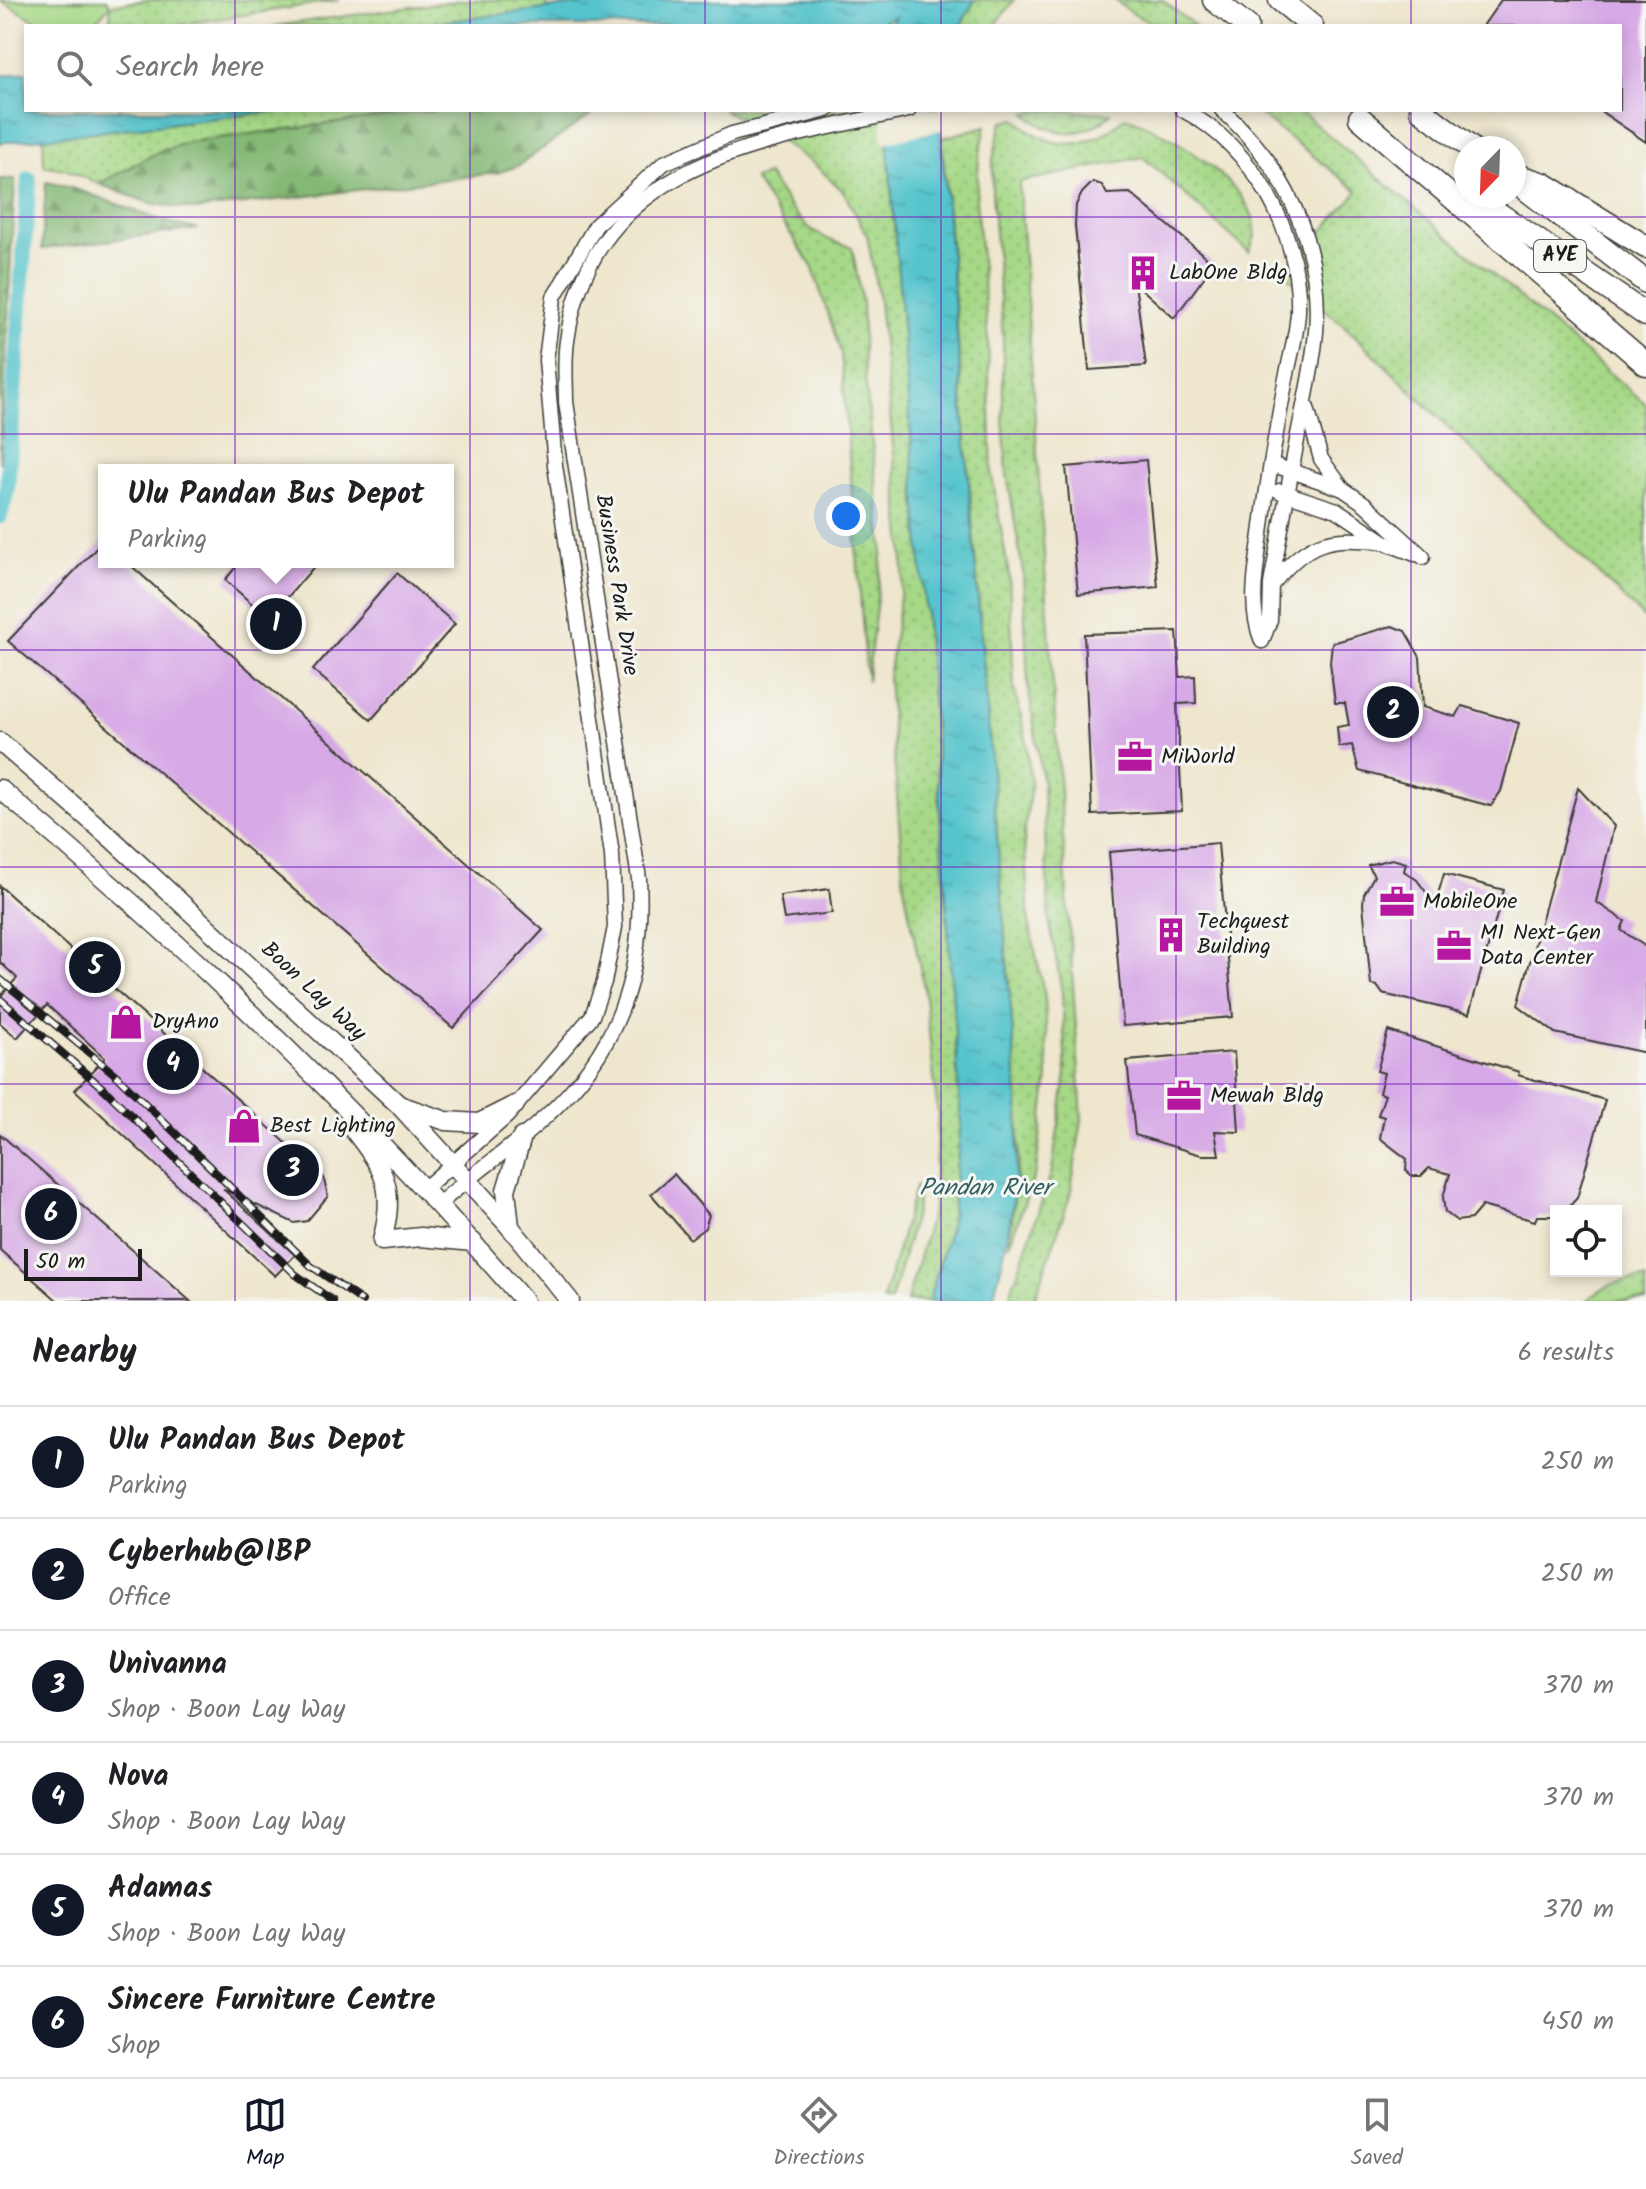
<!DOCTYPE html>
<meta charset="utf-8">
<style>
:root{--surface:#fff;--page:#f6f6f6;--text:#202124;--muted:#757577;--line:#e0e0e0;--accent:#111827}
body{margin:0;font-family:Kalam,sans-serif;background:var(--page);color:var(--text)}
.controls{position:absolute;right:24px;bottom:24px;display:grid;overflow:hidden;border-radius:0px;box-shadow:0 4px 12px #0003}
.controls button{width:72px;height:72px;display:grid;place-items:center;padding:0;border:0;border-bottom:2px solid var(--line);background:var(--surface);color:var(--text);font:40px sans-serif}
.compass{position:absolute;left:1454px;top:136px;width:72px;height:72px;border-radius:50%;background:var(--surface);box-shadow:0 4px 12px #0003;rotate:203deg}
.scale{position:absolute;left:24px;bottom:20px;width:118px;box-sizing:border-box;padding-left:8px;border:4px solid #1c1c1c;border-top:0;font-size:22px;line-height:28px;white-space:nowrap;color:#1c1c1c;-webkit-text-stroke:6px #f6f6f2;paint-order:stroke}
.you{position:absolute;left:846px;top:516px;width:28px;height:28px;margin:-20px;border:6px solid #fff;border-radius:50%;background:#1a73e8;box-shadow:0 0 0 12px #1a73e833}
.badge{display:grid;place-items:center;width:52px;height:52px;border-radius:50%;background:var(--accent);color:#fff;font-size:26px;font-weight:700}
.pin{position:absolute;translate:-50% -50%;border:4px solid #fff;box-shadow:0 2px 8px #0006}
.popup{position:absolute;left:98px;top:464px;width:356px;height:104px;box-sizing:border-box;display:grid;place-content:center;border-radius:0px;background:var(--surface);filter:drop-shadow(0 2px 6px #0005);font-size:26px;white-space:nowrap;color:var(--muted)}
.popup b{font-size:30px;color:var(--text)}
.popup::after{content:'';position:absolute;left:50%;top:100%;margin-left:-16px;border:16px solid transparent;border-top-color:var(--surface)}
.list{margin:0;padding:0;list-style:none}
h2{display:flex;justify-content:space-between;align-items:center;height:104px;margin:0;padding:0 32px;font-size:34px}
h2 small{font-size:26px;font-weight:400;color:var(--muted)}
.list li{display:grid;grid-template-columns:52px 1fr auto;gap:24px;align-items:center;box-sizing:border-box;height:112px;padding:0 32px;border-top:2px solid var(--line)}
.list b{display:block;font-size:30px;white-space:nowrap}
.list p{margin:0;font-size:26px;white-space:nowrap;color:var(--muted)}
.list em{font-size:26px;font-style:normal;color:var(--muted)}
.icon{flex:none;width:44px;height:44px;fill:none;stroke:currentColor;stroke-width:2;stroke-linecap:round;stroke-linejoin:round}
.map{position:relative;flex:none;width:1646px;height:1301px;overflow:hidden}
.search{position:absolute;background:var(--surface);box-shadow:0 4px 12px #0003;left:24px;right:24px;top:24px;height:88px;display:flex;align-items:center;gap:20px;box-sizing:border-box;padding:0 28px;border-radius:0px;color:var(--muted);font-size:30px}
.sheet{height:776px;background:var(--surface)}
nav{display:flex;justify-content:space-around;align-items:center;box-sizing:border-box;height:112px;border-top:2px solid var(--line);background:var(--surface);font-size:22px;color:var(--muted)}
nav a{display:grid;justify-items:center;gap:4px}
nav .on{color:var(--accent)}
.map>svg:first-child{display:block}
.grass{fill:url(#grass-dots);stroke:#617a52;stroke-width:2}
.forest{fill:url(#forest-firs);stroke:#506a48;stroke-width:2}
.green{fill:#a6d887;stroke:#617a52;stroke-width:2}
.water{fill:url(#water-ripples);stroke:#397074;stroke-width:2}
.pier{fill:#eee6cd}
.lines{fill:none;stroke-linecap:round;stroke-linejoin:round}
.canal{stroke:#56c4cd;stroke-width:16}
.building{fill:#d7a9e6}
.minor-casing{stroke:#3c3a37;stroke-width:17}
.major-casing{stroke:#3c3a37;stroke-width:21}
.highway-casing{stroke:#3c3a37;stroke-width:25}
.minor{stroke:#fff;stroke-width:14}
.major{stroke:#fff;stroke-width:18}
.highway{stroke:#fff;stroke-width:22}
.rail-casing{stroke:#1c1c1c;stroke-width:8}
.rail{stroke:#f6f6f2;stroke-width:5;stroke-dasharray:15;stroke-linecap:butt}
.grid{fill:none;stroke:#7b2cbf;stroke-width:2;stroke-opacity:0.55}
.labels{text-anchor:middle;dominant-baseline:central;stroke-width:6;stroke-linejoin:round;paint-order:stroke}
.shield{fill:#f6f6f2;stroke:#5d5d5c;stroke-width:2}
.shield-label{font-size:20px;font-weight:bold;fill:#1c1c1c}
.poi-label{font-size:22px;fill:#1c1c1c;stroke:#f6f6f2;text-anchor:start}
.street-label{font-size:22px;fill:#1c1c1c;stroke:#f6f6f2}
.water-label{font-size:24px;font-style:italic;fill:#335f63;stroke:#f6f6f2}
</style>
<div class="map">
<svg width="1646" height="1301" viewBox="0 0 1646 1301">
<defs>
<pattern id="grass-dots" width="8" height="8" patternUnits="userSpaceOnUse" patternTransform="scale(2)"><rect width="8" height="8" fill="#a6d887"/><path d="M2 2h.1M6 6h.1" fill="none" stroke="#8eb974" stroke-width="1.8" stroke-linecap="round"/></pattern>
<pattern id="forest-firs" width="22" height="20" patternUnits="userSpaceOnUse" patternTransform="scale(2)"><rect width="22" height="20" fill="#84b874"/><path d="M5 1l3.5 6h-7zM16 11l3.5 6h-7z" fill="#6b955e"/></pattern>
<pattern id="water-ripples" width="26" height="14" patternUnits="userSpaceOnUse" patternTransform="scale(2)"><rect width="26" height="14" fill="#56c4cd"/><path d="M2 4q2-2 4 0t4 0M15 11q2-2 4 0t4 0" fill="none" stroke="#4aa8af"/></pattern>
</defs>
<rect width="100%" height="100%" fill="#f6f6f2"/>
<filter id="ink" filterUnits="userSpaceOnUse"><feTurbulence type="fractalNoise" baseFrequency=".0125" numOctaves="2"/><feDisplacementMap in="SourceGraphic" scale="16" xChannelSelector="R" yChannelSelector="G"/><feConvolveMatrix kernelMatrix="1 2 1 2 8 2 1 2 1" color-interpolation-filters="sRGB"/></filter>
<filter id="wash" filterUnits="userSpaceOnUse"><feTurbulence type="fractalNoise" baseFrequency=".006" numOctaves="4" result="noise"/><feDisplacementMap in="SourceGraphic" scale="32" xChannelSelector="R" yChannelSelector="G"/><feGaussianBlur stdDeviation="1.8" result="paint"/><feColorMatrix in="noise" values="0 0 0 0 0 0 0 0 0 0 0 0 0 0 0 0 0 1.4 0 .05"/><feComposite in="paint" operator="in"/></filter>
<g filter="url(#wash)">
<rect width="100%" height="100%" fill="#eee6cd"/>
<g class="grass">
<polygon points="148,0 340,0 171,26 111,26 110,5"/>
<polygon points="463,0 547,0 548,9 409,26 273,26"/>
<polygon points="975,0 1014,0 995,26 960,26"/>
<path d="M1115,0H1162L1195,26C1157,26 1144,25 1115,0Z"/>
<polygon points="286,110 436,110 188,142 156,153 99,184 65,169 44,166 43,138"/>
<polygon points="723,110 885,110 935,735 961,1123 951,1222 929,1301 907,1301 933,1208 938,1114 924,988 904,886 888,679 903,577 903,548 879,301 867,235 843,191 813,163 761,128"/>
<path d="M1049,110L1111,113C1088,139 1049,138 1026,113Z"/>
<polygon points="1254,110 1299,110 1646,404 1646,620 1353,334 1285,274 1358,191"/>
<path d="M1125,117C1162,127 1261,189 1255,234C1255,240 1251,246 1249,252L1143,157L1019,182L1082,1119L1070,1196L1034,1301H1008L1052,1171L1066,1074L1062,992L1049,920L1043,785L1028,684L1023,572L1007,474L1003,418V337L992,193L993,159L1002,122L1016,119C1053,154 1089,151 1125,117Z"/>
<polygon points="986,126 979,158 976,200 988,340 992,476 1009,575 1014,687 1026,738 1031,786 1024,835 1029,922 1045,997 1048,1077 1036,1170 1009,1246 1019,1158 1018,1099 942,138"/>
<path d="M768,175C794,212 804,236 852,247L862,302L864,366L883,548L867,682L841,353L812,266L754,179Z"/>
<polygon points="916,1184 917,1207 891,1301 883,1301"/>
<path d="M1646,1279V1301H1586C1604,1284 1621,1280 1646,1279Z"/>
</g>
<g class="forest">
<polygon points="436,110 597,110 518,166 497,173 194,210 149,203 99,184 156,153 188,142"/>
<polygon points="0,179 15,179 0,464"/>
<path d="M46,182C97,191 143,220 198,229L42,249Z"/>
</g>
<polygon class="green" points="0,0 106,0 110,5 91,26 45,26"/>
<g class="water">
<polygon points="616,0 975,0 960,26 890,26 895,16 876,26 409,26"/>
<polygon points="26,72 26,110 287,110 0,143 0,76"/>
<path d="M885,110H939L1018,1099C1019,1170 1012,1233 992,1301H929L951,1222L961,1123L935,735Z"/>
</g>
<polygon class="pier" points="881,110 943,110 945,129 883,143"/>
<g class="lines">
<polyline class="canal" points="0,516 7,490 29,179"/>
</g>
<g id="blocks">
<g class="building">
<polygon points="1501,0 1646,0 1646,142 1599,110 1620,110 1620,26 1483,26"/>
<polygon points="1093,182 1102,185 1107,194 1130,193 1214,264 1174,318 1135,283 1146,366 1089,370 1075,226 1076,205 1082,193"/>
<polygon points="1146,460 1158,587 1078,594 1066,467"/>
<polygon points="104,540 104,562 127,562 543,930 453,1028 8,641"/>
<polygon points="240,562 318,562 269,619 225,580"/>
<polygon points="397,573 455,624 371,720 313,670"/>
<polygon points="1392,626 1405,631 1420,657 1423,707 1456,717 1462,706 1519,723 1501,791 1491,806 1359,771 1352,745 1339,747 1337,727 1349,725 1345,703 1335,703 1330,662 1332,643"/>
<polygon points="1177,631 1180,677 1195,676 1196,703 1177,704 1182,811 1092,815 1084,634"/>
<polygon points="1578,788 1614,826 1596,902 1625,921 1621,930 1646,947 1646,1053 1555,1033 1518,1005"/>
<polygon points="1218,843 1233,1017 1123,1026 1109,852"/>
<polygon points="1392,859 1406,863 1404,871 1417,880 1435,904 1444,874 1504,890 1469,1014 1383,994 1377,986 1371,985 1363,904 1364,894 1374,876 1368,865"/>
<polygon points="0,886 323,1176 328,1196 307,1221 294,1223 223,1189 295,1255 275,1276 75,1090 105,1058 47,1005 17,1038 0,1023 0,997 17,978 0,962"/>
<polygon points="829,889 832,913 784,919 780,896"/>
<polygon points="1388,1031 1519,1072 1518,1075 1605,1100 1577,1198 1569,1207 1556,1211 1555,1216 1537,1216 1535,1221 1482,1206 1471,1219 1457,1221 1445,1212 1443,1197 1450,1174 1429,1168 1421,1176 1412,1176 1406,1170 1407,1159 1380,1138 1384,1117 1378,1115 1385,1095 1379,1093 1384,1073 1377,1071"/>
<polygon points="1234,1052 1239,1132 1215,1131 1219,1155 1201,1155 1135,1135 1127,1061"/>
<polygon points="0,1134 161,1275 190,1301 58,1301 0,1250"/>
<polygon points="674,1174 709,1215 705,1228 690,1239 651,1194"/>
</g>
</g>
</g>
<g filter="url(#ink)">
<use href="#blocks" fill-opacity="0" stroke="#3c3a37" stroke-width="2"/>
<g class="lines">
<g class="minor-casing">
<g id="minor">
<path d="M1183,110C1253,146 1301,233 1298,311C1297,337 1288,364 1284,389C1275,437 1267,485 1261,534C1256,570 1248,607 1262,641"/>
<path d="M1222,110C1285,166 1323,246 1316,332C1313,368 1304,404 1297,440C1288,488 1280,536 1271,584L1270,620L1262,641"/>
<polyline points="1307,408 1321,459 1343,489"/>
<polyline points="1271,464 1343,489 1365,504 1423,557"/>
<polyline points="1279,491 1337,510 1386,543 1415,554"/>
<path d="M1274,582C1308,540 1330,536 1382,542"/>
<polyline points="425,1188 507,1116 592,1016 604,982 615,927 612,855 555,465 546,360 554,297 596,225 664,163 732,134 827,110"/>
<path d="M439,1204C473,1174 510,1149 543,1119C618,1052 644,976 639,879L566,402C566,382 564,360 567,341C592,159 765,142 909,110"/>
</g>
</g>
<g class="major-casing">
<g id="major">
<polyline points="0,742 111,838 399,1105 510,1227 570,1301"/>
<path d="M0,789C188,946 364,1116 524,1301"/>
<polyline points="402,1106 446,1121 479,1123 515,1105"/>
<path d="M353,1129C385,1170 396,1188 382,1241L421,1237L473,1242"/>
<polyline points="510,1227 506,1190 522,1137"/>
</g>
</g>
<g class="highway-casing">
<g id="highway">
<polyline points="1214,0 1247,26"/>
<polyline points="1280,0 1312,26"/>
<polyline points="1421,110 1471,148"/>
<polyline points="1360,118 1646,364"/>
<polyline points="1515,175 1544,184 1646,247"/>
<polyline points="1514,180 1646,282"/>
<polyline points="1473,196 1646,315"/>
</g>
</g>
<use href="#minor" class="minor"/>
<use href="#major" class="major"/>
<use href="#highway" class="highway"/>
<g class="rail-casing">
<g id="rail">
<polyline points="0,979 117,1076 311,1266 362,1301"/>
<polyline points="0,999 105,1090 295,1274 333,1301"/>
</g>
</g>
<use href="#rail" class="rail"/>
</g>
</g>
<path class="grid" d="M235,0V26M470,0V26M705,0V26M941,0V26M1176,0V26M1411,0V26M235,110V1301M470,110V1301M705,110V1301M941,110V1301M1176,110V1301M1411,110V1301M0,217H1646M0,434H1646M0,650H1646M0,867H1646M0,1084H1646"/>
<defs>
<g id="building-bare" transform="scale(2.76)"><path d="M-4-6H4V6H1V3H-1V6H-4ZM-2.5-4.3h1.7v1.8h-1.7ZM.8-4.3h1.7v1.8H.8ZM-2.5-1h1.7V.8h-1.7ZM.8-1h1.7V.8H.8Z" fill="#b5179e" stroke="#f6f6f2" stroke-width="2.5" paint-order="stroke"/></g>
<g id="office-bare" transform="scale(2.76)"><path d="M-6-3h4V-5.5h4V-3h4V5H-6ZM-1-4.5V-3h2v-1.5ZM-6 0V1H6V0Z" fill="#b5179e" stroke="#f6f6f2" stroke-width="2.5" paint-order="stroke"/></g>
<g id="shop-bare" transform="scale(2.76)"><path d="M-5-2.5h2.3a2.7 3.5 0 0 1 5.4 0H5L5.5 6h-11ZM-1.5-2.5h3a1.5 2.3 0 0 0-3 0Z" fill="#b5179e" stroke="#f6f6f2" stroke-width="2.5" paint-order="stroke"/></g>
</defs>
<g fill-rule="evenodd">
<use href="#building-bare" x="1143" y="273"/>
<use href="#office-bare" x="1135" y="757"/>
<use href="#office-bare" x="1397" y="902"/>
<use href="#building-bare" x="1171" y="935"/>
<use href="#office-bare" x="1454" y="946"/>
<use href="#shop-bare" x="126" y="1022"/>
<use href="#office-bare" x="1184" y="1096"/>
<use href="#shop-bare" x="244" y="1126"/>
</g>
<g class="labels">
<rect class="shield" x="1534" y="240" width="52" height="32" rx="6"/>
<g class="shield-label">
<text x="1560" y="256">AYE</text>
</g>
<g class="poi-label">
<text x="1169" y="273">LabOne Bldg</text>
<text x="1161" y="757">MiWorld</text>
<text x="1423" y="902">MobileOne</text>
<text x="1197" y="922">Techquest<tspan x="1197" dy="25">Building</tspan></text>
<text x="1480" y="933">M1 Next-Gen<tspan x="1480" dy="25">Data Center</tspan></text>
<text x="152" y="1022">DryAno</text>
<text x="1210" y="1096">Mewah Bldg</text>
<text x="270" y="1126">Best Lighting</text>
</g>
<g class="street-label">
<text transform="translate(616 585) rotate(81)">Business Park Drive</text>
<text transform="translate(313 992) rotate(43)">Boon Lay Way</text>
</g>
<g class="water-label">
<text x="985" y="1188">Pandan River</text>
</g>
</g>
</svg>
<div class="controls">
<button><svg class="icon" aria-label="locate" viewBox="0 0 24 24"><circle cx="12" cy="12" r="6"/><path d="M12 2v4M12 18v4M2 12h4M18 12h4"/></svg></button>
</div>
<svg class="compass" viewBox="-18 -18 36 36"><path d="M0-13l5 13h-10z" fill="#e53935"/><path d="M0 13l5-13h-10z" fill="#757577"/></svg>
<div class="scale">50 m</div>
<div class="you"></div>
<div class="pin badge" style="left:276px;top:624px">1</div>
<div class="popup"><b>Ulu Pandan Bus Depot</b>Parking</div>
<div class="pin badge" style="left:1393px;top:712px">2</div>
<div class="pin badge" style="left:293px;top:1170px">3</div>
<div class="pin badge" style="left:173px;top:1064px">4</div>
<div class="pin badge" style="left:95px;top:967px">5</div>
<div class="pin badge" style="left:51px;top:1214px">6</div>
<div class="search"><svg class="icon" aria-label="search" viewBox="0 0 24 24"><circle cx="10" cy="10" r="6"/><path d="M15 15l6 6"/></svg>Search here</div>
</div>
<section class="sheet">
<h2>Nearby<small>6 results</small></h2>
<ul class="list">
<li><span class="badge">1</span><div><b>Ulu Pandan Bus Depot</b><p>Parking</p></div><em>250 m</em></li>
<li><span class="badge">2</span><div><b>Cyberhub@IBP</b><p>Office</p></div><em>250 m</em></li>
<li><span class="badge">3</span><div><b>Univanna</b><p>Shop · Boon Lay Way</p></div><em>370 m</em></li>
<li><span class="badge">4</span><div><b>Nova</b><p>Shop · Boon Lay Way</p></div><em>370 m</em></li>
<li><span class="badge">5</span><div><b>Adamas</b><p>Shop · Boon Lay Way</p></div><em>370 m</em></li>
<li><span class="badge">6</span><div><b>Sincere Furniture Centre</b><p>Shop</p></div><em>450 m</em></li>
</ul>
</section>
<nav>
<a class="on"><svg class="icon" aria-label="map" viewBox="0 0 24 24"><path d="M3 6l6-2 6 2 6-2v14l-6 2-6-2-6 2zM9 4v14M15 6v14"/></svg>Map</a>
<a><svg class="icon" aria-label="directions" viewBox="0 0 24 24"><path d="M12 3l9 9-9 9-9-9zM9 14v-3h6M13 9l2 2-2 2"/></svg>Directions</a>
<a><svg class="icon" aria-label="saved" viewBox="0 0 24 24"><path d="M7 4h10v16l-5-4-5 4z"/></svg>Saved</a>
</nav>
